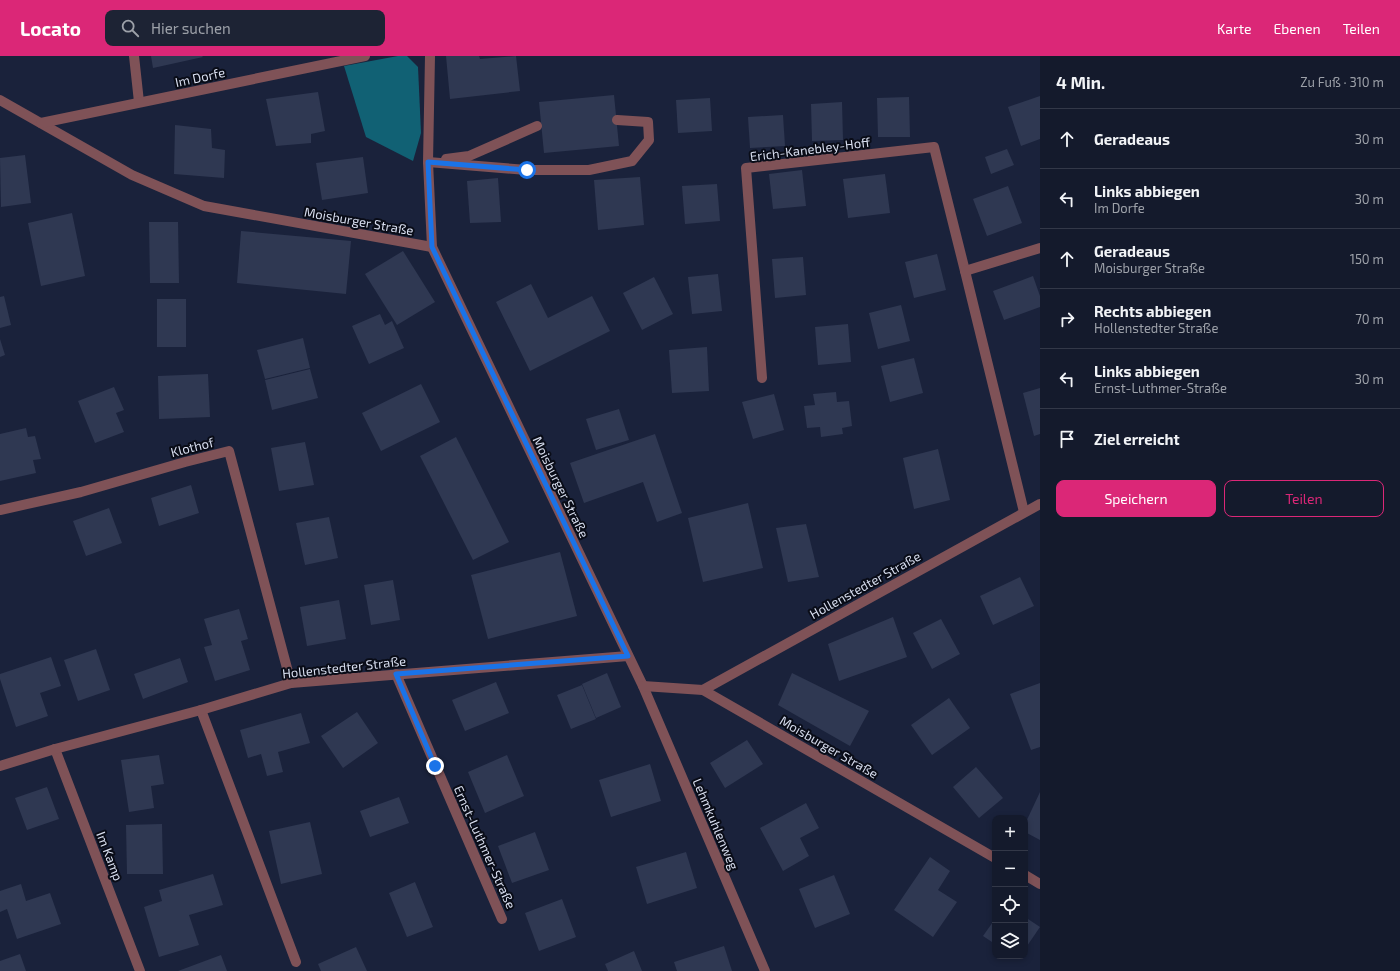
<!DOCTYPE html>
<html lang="de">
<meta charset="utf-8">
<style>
:root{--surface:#141a2c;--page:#1d2334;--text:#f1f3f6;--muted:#9da1a9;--line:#333848;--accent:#db2777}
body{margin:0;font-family:"Exo 2",sans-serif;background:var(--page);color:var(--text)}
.controls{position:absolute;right:12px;bottom:12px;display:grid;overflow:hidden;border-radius:8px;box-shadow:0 2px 6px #0003}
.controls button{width:36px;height:36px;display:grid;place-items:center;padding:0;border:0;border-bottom:1px solid var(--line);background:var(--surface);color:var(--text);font:20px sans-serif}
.stop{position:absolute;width:12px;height:12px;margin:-9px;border:3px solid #1a73e8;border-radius:50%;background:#fff}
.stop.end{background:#1a73e8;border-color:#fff;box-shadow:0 1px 4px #0008}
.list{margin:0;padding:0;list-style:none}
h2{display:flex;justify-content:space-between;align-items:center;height:52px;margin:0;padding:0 16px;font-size:17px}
h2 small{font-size:13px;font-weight:400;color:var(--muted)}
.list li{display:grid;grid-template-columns:26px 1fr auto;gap:12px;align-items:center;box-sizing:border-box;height:60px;padding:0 16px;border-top:1px solid var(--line)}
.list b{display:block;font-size:15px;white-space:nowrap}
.list p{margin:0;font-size:13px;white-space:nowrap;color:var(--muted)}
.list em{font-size:13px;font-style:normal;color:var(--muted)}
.actions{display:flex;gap:8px;padding:12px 16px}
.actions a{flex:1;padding:9px 0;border:1px solid var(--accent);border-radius:8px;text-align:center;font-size:14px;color:var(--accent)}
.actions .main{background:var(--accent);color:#fff}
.icon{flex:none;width:22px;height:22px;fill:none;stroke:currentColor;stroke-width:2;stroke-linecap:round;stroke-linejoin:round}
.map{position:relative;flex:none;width:1040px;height:915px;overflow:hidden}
header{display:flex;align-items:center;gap:24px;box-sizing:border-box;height:56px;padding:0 20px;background:var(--accent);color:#fff}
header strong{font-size:19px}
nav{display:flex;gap:22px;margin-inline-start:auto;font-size:14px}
.search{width:280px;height:36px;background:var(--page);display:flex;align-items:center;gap:10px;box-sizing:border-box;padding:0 14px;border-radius:8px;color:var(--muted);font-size:15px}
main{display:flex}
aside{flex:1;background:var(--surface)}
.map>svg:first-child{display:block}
.water{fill:#116174}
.building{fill:#2f3852}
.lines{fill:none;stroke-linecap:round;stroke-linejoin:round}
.lane{stroke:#7f5257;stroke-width:10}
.street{stroke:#7f5257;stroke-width:10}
.route{stroke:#1a73e8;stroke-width:5}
.labels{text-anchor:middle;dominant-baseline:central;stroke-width:4;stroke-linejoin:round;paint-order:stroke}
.street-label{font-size:13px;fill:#d8deef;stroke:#090c17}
</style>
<header>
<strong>Locato</strong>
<div class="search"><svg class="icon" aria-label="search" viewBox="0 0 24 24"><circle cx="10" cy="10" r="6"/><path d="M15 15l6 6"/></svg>Hier suchen</div>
<nav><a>Karte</a><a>Ebenen</a><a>Teilen</a></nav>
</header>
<main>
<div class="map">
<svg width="1040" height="915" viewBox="0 0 1040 915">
<rect width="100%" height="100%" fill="#1a223b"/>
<polygon class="water" points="398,0 407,0 418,11 421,77 413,105 366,81 344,10"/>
<g class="building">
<polygon points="151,0 202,0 203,1 153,12"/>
<polygon points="446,0 479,0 480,3 516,0 520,35 450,43"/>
<polygon points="318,36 325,75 311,78 311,87 276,90 266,43"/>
<polygon points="614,39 619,90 544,97 539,46"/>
<polygon points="1040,40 1040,83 1021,90 1008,51"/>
<polygon points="909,41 910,81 878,81 877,42"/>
<polygon points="710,42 712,75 678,77 676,44"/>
<polygon points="842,46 843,84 812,85 811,48"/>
<polygon points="783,59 785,90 750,92 748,61"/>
<polygon points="175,69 211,73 212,92 225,94 224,122 174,118"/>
<polygon points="1007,93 1014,109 991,118 985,101"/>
<polygon points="25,99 31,147 1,151 0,102"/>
<polygon points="363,101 368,137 322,144 316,107"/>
<polygon points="802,114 806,150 773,153 769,118"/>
<polygon points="885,118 890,157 848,162 843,123"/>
<polygon points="640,121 644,169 598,174 594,124"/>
<polygon points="498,122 501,166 470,167 467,125"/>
<polygon points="717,128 720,165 685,168 682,130"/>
<polygon points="1008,130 1022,167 987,180 973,143"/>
<polygon points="72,157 85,220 41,230 28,167"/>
<polygon points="149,166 178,166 179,227 150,227"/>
<polygon points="241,175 351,185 346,238 237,227"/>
<polygon points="403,195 435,246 397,269 365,218"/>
<polygon points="937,198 946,234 914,242 905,206"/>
<polygon points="803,201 806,239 775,242 772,203"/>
<polygon points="718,218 722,255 692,258 688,221"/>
<polygon points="1033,220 1040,240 1040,251 1004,264 993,235"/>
<polygon points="654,221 673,258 642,274 623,237"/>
<polygon points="531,228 548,262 592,240 610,275 530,315 496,246"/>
<polygon points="4,240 11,269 0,272 0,241"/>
<rect x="157" y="243" width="29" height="48"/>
<polygon points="901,249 910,285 878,293 869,257"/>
<polygon points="380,258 385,269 392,265 404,292 369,308 352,270"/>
<polygon points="848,268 851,306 818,309 815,271"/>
<polygon points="303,282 310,312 265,323 257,294"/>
<polygon points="0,283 5,299 0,301"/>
<polygon points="707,291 709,335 672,337 669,294"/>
<polygon points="914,302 923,337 890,346 881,310"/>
<polygon points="310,313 318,342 272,354 265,324"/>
<polygon points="208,318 210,361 159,363 158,320"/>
<polygon points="421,328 440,366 381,395 362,357"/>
<polygon points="114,331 124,354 116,357 124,376 95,387 78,345"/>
<polygon points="1040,332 1040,378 1034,380 1023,337"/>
<polygon points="836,336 837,346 849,345 852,370 842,372 843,378 821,381 820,371 807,372 804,350 815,349 813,338"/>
<polygon points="774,338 784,374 753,383 742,346"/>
<polygon points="619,353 629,384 596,394 586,363"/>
<polygon points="26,372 28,381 35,380 41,403 33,404 36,417 0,425 0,378"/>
<polygon points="655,378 682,457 657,466 643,426 584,447 570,407"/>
<polygon points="456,381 509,486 473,504 420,400"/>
<polygon points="305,386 314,429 279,435 271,392"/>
<polygon points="938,393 950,444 914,453 903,402"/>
<polygon points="191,429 199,457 159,470 151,442"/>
<polygon points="748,447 763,512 703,526 688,462"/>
<polygon points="109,452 122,487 86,500 73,465"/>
<polygon points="329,461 338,502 305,509 296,467"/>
<polygon points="806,468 819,521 788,526 776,472"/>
<polygon points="560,496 577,560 488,583 471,519"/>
<polygon points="1020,521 1034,550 993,569 980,540"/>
<polygon points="393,524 400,564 371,569 364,529"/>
<polygon points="339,544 346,583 307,590 300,551"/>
<polygon points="239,553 248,583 241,585 250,614 215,625 204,591 212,589 204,563"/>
<polygon points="893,561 907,601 839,625 828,588"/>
<polygon points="941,563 960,598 932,613 913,577"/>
<polygon points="96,593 110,634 78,645 64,604"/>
<polygon points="51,601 61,630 40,637 48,660 16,671 0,623 0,618"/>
<polygon points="180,602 188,626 143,643 134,618"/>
<polygon points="607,617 621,651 596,662 582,628"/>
<polygon points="792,617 869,655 850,690 778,649"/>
<polygon points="496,626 509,657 465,675 452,644"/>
<polygon points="1040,627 1040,691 1031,694 1010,638"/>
<polygon points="582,629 596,663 571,673 557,639"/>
<polygon points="949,642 970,672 932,699 911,669"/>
<polygon points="357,656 378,687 343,712 321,680"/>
<polygon points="301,657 310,687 278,696 283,716 267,720 261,698 248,702 240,674"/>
<polygon points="747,684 763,708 725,732 710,707"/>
<polygon points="159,699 164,728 151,730 154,752 129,756 121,704"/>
<polygon points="507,699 524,740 485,757 468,716"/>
<polygon points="650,708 661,745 611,761 599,724"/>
<polygon points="976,711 1003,742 979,762 953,731"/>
<polygon points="47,731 59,763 27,774 15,742"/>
<polygon points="1040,736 1040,784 1025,776 1025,768"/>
<polygon points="399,741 409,767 370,781 360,755"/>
<polygon points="806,747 819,772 800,782 809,800 783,815 760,772"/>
<polygon points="310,766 322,818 281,828 269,775"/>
<polygon points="162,768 163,818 127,818 126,769"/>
<polygon points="535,776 549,814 512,827 498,790"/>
<polygon points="686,796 697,832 647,848 636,811"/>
<polygon points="930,801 950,815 938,834 957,846 933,881 894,854"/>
<polygon points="213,818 223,849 189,859 199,889 159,901 144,851 162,845 159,834"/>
<polygon points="834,819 850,858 815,872 799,833"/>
<polygon points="415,826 433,871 407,881 389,837"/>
<polygon points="21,828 26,845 50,837 61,868 17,883 7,853 0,856 0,835"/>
<polygon points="562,843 576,881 539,895 525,857"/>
<polygon points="1025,861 1040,871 1025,893"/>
<polygon points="995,863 995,888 983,880"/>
<polygon points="724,890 732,915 677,915 674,906"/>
<polygon points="356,891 367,915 321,915 318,908"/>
<polygon points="634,895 642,915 608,915 605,908"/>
<polygon points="20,898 26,915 0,915 0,905"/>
<polygon points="221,899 227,915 178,915"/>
</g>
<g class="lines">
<g class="lane">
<polyline points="134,0 139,46"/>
<polyline points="201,654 296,906"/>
</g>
<g class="street">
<polyline points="430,0 428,106 432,191 643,630 765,915"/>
<polyline points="0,44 132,119 204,150 432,191"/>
<polyline points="41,67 365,0"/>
<polyline points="446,103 469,100 537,70"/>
<polyline points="428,106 527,114 589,114 632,105 649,84 648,66 617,64"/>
<polyline points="762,322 746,112 934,91 965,215"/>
<polyline points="0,454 81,436 185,406 229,395 291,627"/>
<polyline points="1024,456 965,215 1040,192"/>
<polyline points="396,618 502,863"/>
<polyline points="643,630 703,634 995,802"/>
<polyline points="703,634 1040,448"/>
<polyline points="55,693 140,915"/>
<polyline points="0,710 55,693 201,654 291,627 628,600"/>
<polyline points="1025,819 1040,828"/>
</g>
</g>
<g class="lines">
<polyline class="route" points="435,710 396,618 628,600 432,191 428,106 527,114"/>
</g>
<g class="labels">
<g class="street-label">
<text transform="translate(200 21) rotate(-12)">Im Dorfe</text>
<text transform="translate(810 93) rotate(-7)">Erich-Kanebley-Hoff</text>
<text transform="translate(359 165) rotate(10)">Moisburger Straße</text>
<text transform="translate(192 391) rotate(-14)">Klothof</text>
<text transform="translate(561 431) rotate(64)">Moisburger Straße</text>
<text transform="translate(865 529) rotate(-29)">Hollenstedter Straße</text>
<text transform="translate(344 611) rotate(-6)">Hollenstedter Straße</text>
<text transform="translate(829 691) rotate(30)">Moisburger Straße</text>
<text transform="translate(716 768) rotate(67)">Lehmkuhlenweg</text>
<text transform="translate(485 791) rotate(66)">Ernst-Luthmer-Straße</text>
<text transform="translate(110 800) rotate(69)">Im Kamp</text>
</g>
</g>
</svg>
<div class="controls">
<button>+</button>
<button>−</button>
<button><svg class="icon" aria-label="locate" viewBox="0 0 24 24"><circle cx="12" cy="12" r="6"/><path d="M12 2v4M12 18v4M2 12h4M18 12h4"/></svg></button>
<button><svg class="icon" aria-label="layers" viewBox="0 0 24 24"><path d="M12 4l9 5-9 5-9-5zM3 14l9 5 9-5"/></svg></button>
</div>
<div class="stop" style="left:527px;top:114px"></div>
<div class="stop end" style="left:435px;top:710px"></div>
</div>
<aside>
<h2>4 Min.<small>Zu Fuß · 310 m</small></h2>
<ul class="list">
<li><svg class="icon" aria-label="ahead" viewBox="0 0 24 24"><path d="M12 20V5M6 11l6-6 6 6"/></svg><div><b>Geradeaus</b></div><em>30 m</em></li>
<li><svg class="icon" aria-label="left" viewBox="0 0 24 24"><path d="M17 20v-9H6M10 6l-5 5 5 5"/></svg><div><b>Links abbiegen</b><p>Im Dorfe</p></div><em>30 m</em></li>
<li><svg class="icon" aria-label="ahead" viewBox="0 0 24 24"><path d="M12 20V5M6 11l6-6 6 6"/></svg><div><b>Geradeaus</b><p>Moisburger Straße</p></div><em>150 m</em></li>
<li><svg class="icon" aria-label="right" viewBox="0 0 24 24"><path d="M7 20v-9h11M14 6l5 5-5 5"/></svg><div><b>Rechts abbiegen</b><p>Hollenstedter Straße</p></div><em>70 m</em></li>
<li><svg class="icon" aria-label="left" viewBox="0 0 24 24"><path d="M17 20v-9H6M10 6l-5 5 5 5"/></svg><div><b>Links abbiegen</b><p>Ernst-Luthmer-Straße</p></div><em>30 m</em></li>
<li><svg class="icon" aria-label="arrive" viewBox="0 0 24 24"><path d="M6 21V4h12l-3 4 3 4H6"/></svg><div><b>Ziel erreicht</b></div></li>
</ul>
<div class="actions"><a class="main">Speichern</a><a>Teilen</a></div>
</aside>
</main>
